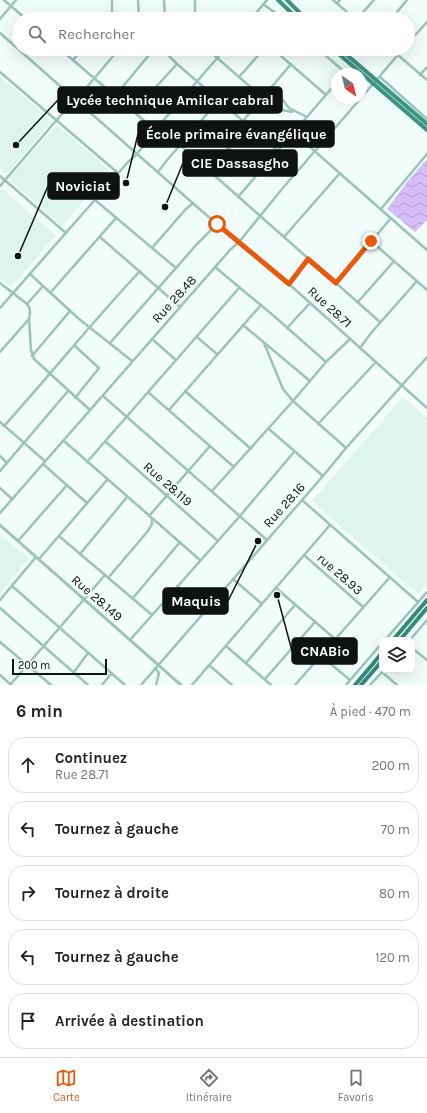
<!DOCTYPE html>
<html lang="fr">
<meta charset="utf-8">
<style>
:root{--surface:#fff;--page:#f6f6f6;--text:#222;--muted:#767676;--line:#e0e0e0;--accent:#ea580c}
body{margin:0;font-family:Karla,sans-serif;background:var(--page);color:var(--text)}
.controls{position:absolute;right:12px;bottom:12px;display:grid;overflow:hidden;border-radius:8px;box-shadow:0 4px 16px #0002}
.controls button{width:36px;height:36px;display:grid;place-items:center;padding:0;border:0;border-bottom:1px solid var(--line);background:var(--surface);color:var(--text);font:20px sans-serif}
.compass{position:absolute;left:331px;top:68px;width:36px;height:36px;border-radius:50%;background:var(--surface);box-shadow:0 4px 16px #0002;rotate:145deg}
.scale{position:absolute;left:12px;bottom:10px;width:95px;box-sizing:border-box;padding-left:4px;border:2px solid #0e1312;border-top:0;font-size:11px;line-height:14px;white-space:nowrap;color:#0e1312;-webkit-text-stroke:3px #f1fdfa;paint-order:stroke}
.stop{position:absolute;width:12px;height:12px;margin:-9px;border:3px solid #ea580c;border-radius:50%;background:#fff}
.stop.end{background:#ea580c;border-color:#fff;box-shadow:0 1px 4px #0008}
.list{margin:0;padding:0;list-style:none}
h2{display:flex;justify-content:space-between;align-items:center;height:52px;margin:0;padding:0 16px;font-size:17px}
h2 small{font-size:13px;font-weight:400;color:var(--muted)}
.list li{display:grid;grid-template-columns:26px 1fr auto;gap:12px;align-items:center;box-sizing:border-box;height:56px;margin:0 8px 8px;padding:0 8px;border:1px solid var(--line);border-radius:16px}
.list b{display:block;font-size:15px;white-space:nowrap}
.list p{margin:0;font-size:13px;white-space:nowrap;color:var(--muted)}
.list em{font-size:13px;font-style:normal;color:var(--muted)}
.icon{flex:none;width:22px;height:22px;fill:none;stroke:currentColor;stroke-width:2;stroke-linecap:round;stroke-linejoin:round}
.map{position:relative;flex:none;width:427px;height:685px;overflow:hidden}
.search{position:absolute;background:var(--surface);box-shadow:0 4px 16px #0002;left:12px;right:12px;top:12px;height:44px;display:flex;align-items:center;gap:10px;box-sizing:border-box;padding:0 14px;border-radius:22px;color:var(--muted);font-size:15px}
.sheet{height:372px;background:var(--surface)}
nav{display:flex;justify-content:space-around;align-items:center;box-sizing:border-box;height:56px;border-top:1px solid var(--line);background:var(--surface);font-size:11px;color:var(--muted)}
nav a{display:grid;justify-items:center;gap:2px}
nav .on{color:var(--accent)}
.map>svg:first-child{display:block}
.built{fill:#def4ee}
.water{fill:url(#water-waves)}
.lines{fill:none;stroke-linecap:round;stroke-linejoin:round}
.minor{stroke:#9ac4b9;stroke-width:2.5}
.tertiary{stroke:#9ac4b9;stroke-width:3}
.primary{stroke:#3c9582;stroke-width:4}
.trunk{stroke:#348a78;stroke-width:4}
.route{stroke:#ea580c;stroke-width:5}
.labels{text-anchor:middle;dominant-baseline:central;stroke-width:4;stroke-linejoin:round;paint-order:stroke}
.street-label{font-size:13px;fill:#0e1312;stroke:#f1fdfa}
.leader{fill:none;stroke:#0e1312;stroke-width:1.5}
.callout-dot{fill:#0e1312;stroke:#f1fdfa;stroke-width:1.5}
.callout{fill:#0e1312;stroke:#0e1312;stroke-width:1.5}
.callout-label{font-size:14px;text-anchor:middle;font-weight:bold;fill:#fff}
</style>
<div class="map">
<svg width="427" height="685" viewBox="0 0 427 685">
<defs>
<pattern id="water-waves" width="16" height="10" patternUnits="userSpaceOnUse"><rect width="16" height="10" fill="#d6bdf7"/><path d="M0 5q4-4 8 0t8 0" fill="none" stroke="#b6a2d3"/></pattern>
</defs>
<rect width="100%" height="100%" fill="#f1fdfa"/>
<g class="built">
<polygon points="0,77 52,121 6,175 0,169"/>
<polygon points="57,125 110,171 62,226 11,181 10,177"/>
<polygon points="2,189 56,235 11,287 0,278 0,191"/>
<polygon points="403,397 427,418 427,584 418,594 312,501"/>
<polygon points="0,535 29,558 0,593"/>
</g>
<polygon class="water" points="427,159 427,220 415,232 387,209 407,182"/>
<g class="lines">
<g class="minor">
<polyline points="4,0 26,19"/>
<polyline points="138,0 139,19"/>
<polyline points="164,0 165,19"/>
<polyline points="195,0 195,19"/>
<polyline points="333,0 355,19"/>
<polyline points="337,3 340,0"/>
<polyline points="263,4 284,19"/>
<polyline points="0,19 16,0"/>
<polyline points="109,19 112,12 112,0"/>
<polyline points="251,19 267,0"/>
<polyline points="357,19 374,0"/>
<polyline points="391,19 407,0"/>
<polyline points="0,33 204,213 289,284 427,408"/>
<polyline points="408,43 427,22"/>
<polyline points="60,49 155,130"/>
<polyline points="162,49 177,64 278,151"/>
<polyline points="207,49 263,98 273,109"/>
<polyline points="273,49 326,95"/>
<polyline points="318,49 347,74"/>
<polyline points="391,49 427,80"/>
<polyline points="73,60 82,49"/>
<polyline points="0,72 118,173"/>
<polyline points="420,75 427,67"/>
<polyline points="239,77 264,49"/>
<polyline points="380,77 427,119"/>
<polyline points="272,86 289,108 307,117"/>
<polyline points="361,86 367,91"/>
<polyline points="115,96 149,55 156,49"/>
<polyline points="361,98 403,49"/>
<polyline points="133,112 177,64"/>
<path d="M252,112C265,107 278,109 292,112"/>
<polyline points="243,121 291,64"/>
<polyline points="199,123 258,174"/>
<polyline points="294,133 427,250"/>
<polyline points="180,145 380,322"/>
<polyline points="158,172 168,159 219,100"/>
<polyline points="0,176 66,233"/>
<polyline points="0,186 67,108 76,100 119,49"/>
<polyline points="238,197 337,82"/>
<polyline points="95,200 176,268"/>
<polyline points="381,209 427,154"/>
<polyline points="100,237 180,307"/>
<polyline points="284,237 340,173"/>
<polyline points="371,241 427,290"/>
<polyline points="152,248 185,210 193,203"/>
<polyline points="215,267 274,316 326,362"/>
<polyline points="30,274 79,319 132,361"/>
<path d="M0,283L27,304C31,309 30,313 29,319L0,352"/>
<polyline points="336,283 391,218"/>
<polyline points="289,284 308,259"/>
<polyline points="51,292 116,218"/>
<polyline points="358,302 394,261"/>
<polyline points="27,304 43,286"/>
<polyline points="0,308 128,162 137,154 155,130 225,49"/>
<polyline points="29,319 31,350 34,359 90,410"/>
<polyline points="243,325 310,381"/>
<polyline points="287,328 310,303"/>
<polyline points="197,337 217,354"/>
<polyline points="152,339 176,360"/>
<polyline points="110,343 197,244 217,224"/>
<polyline points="264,343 283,389 293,401 346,448"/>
<polyline points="360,348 371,333 417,281"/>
<polyline points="32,356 70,311"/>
<polyline points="185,391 251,449"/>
<polyline points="149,393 234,467"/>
<polyline points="103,396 267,540"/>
<polyline points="75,398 99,368 75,346"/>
<polyline points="169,410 261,305"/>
<polyline points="0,422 45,461"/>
<polyline points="318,424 376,362"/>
<path d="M4,426C50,375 93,321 140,271"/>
<polyline points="269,429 323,476"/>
<polyline points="64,441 200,560"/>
<polyline points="106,442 218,541"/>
<polyline points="0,456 7,463"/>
<polyline points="87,462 239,288"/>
<polyline points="43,464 87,503"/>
<polyline points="0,471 68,391"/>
<polyline points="0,488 12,499"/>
<polyline points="212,491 293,401 326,362 350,339"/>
<polyline points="302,500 418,602"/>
<polyline points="0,513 230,250 239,242 282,189 361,98"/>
<polyline points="149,516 210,446"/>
<polyline points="59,536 152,615"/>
<polyline points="18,541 67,485"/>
<polyline points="80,554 127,497"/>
<polyline points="304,555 363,607"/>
<polyline points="39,559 107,480"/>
<polyline points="108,578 148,531 152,524 152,519"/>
<polyline points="233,579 262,604"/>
<polyline points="12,586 125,685"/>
<polyline points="177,586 205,611"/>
<polyline points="276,588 335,639"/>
<polyline points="133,598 180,542"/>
<polyline points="0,600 36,557"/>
<polyline points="0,608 88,685"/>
<polyline points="130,640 240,516 294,452"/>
<polyline points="385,640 427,592"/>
<polyline points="410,640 427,620"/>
<polyline points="0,642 51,685"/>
<polyline points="226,646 271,685"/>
<polyline points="412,648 427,660"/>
<polyline points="321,656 350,680"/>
<polyline points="246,663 295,605"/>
<polyline points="209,665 232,685"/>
<polyline points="155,668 159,673 156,685"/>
<polyline points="74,672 88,653"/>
<polyline points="382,672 397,685"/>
<polyline points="0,675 11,685"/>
<polyline points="265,679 315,622"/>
<polyline points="10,685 105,575"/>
<polyline points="102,685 111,674"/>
<polyline points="141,685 323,476 346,448 427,357"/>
<polyline points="192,685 330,525"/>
<polyline points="295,685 390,577"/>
<polyline points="346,685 382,643"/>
<polyline points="370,685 384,670"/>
</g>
<polyline class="tertiary" points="0,525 181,685"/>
<g class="primary">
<polyline points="278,0 298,19"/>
<polyline points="287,0 306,19"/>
<polyline points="333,49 427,130"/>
<polyline points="340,49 427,124"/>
</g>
<g class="trunk">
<polyline points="393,640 427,600"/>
<polyline points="400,640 427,608"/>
<polyline points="355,685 382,653"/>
<polyline points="361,685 382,661"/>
</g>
</g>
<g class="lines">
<polyline class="route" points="217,224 289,284 308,259 336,283 371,241"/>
</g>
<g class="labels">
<g class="street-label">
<text transform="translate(174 299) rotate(-48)">Rue 28.48</text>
<text transform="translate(330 307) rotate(42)">Rue 28.71</text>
<text transform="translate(168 484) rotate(41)">Rue 28.119</text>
<text transform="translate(284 505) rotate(-48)">Rue 28.16</text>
<text transform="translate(340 574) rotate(41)">rue 28.93</text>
<text transform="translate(97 598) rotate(41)">Rue 28.149</text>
</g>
</g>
<path class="leader" d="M16 145L58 100M126 183L138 134M165 207L183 163M18 256L48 186M258 541L228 601M277 595L292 651"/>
<g class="callout-dot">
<circle cx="16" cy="145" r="4"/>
<circle cx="126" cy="183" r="4"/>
<circle cx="165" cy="207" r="4"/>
<circle cx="18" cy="256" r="4"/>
<circle cx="258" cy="541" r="4"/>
<circle cx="277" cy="595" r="4"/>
</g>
<g class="callout">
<rect x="58" y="87" width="224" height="26" rx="4"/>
<rect x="138" y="121" width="196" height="26" rx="4"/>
<rect x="183" y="150" width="114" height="26" rx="4"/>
<rect x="48" y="173" width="71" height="26" rx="4"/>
<rect x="163" y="588" width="65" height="26" rx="4"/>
<rect x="292" y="638" width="65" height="26" rx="4"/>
</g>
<g class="callout-label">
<text x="170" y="105">Lycée technique Amilcar cabral</text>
<text x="236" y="139">École primaire évangélique</text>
<text x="240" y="168">CIE Dassasgho</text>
<text x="83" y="191">Noviciat</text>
<text x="196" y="606">Maquis</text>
<text x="325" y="656">CNABio</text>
</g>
</svg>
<div class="controls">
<button><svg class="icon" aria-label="layers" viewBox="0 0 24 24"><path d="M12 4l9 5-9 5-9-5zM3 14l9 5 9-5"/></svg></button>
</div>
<svg class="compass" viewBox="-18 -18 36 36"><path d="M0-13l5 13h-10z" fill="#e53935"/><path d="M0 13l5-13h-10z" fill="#767676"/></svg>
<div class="scale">200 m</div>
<div class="stop" style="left:217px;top:224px"></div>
<div class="stop end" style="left:371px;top:241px"></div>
<div class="search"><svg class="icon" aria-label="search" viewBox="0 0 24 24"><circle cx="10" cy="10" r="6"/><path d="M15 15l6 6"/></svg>Rechercher</div>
</div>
<section class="sheet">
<h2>6 min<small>À pied · 470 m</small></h2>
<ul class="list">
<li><svg class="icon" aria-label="ahead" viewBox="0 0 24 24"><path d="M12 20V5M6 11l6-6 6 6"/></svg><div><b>Continuez</b><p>Rue 28.71</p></div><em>200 m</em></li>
<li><svg class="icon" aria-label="left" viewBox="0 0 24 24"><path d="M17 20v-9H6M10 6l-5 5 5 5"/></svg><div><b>Tournez à gauche</b></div><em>70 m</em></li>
<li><svg class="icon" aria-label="right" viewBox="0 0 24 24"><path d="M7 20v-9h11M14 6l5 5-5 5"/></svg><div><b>Tournez à droite</b></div><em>80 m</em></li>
<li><svg class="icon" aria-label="left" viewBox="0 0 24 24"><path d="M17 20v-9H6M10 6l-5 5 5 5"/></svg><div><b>Tournez à gauche</b></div><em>120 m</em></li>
<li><svg class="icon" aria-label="arrive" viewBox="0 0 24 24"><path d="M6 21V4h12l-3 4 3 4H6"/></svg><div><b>Arrivée à destination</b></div></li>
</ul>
</section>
<nav>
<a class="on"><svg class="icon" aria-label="map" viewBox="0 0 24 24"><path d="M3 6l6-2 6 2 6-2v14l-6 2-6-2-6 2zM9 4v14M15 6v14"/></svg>Carte</a>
<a><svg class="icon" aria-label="directions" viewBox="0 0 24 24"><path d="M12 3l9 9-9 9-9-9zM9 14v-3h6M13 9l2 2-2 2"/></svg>Itinéraire</a>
<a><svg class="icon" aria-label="saved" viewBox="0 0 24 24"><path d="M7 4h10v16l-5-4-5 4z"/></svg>Favoris</a>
</nav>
